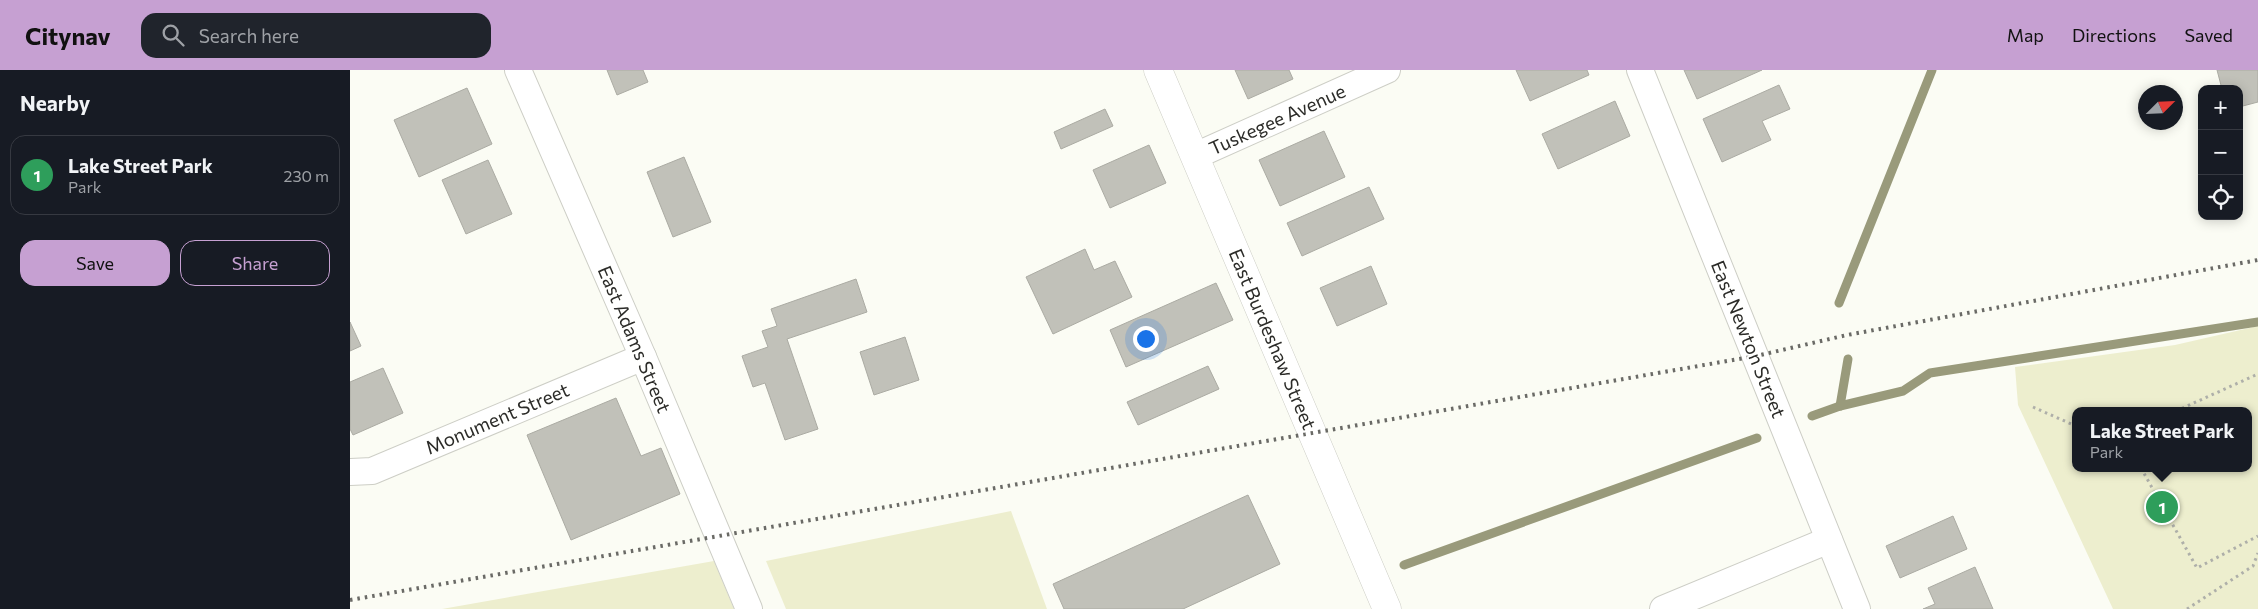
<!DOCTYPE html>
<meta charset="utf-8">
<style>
:root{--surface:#171b24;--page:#20242c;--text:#f1f3f6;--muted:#9ea1a6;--line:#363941;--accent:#c6a0d2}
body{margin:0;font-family:Commissioner,sans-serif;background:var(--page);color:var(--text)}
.controls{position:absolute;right:15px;top:15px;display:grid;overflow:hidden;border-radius:10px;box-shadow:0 2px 12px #0003}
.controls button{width:45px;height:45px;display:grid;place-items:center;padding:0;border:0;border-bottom:1px solid var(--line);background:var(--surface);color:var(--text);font:25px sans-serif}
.compass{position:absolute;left:1788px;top:15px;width:45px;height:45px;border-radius:50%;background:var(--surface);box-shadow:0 2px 12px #0003;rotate:66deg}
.you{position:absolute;left:795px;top:268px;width:18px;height:18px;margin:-12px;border:4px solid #fff;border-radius:50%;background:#1a73e8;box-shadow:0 0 0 8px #1a73e833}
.badge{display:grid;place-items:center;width:32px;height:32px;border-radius:50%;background:var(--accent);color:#fff;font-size:16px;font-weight:700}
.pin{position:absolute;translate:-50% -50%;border:2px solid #fff;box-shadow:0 1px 5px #0006}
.popup{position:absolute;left:1722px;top:337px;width:180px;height:65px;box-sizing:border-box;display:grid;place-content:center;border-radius:10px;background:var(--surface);filter:drop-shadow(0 1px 4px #0005);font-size:16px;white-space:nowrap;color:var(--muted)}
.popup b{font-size:19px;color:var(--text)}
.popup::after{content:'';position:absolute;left:50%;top:100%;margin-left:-10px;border:10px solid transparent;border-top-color:var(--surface)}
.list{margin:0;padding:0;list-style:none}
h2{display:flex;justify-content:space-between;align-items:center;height:65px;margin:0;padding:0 20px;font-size:21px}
h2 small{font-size:16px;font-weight:400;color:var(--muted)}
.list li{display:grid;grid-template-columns:32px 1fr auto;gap:15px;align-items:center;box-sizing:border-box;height:80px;margin:0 10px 10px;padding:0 10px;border:1px solid var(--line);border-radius:15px}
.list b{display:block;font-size:19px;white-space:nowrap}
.list p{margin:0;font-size:16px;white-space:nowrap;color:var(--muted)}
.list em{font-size:16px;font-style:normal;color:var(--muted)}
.actions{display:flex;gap:10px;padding:15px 20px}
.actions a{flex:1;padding:11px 0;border:1px solid var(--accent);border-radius:15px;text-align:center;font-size:18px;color:var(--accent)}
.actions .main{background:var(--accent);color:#111}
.icon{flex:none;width:28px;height:28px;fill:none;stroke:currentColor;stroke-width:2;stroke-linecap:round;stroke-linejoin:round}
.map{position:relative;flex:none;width:1908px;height:539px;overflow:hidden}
header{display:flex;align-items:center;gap:30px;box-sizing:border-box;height:70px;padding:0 25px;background:var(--accent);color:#111}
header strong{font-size:24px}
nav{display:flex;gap:28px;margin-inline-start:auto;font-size:18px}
.search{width:350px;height:45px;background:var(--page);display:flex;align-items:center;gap:12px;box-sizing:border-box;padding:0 18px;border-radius:15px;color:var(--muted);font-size:19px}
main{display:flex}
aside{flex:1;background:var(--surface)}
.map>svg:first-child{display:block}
.green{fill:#edeece;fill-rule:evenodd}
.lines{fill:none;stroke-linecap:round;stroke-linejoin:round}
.stream{stroke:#999a7b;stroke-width:9}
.building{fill:#c1c1b9;stroke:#ababa3}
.street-casing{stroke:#cdcec6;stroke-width:28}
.secondary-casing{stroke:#cdcec6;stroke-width:29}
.path{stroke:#aeafa9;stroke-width:3;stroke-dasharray:2.5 4;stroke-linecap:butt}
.street{stroke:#fff;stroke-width:26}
.secondary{stroke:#fff;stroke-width:28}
.rail{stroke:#6a6a66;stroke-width:4;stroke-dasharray:2.5 5;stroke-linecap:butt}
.labels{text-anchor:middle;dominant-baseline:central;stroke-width:4;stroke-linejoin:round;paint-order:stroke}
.street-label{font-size:19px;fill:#2b2b28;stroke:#fffffe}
</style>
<header>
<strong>Citynav</strong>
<div class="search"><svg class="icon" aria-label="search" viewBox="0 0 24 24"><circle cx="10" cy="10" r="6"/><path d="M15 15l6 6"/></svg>Search here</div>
<nav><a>Map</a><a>Directions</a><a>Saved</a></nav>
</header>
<main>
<aside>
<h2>Nearby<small></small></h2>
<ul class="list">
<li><span class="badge" style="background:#2e9e5b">1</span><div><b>Lake Street Park</b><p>Park</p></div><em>230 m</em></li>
</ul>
<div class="actions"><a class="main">Save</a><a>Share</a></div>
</aside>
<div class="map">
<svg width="1908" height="539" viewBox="0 0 1908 539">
<rect width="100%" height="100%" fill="#fbfcf4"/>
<g class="green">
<path d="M1908,256V539H1763L1668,335L1665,297L1825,275ZM1726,341H1898V398H1726Z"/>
<polygon points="661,441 697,539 436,539 416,491"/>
<polygon points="364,491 384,539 92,539"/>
</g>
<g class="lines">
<g class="stream">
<polyline points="1489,233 1582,0"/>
<polyline points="1490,336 1498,289"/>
<polyline points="1462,346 1490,336 1553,321 1580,303 1908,252"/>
<polyline points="1054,495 1407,368"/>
</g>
</g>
<g class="building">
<polygon points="257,0 293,0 298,12 267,25"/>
<polygon points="885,0 939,0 943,9 898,29"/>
<polygon points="1166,0 1237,0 1239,5 1180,31"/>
<polygon points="1334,0 1412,0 1347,29"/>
<polygon points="1867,0 1908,0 1908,32 1889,37 1889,19 1872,19"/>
<polygon points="1429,15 1440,39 1412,51 1421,70 1372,92 1353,49"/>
<polygon points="117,18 142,74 69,107 44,50"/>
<polygon points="1265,31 1280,66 1208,99 1192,64"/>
<polygon points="755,39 763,56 711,79 704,62"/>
<polygon points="974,61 995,107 930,136 909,90"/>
<polygon points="799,75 816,113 760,138 743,100"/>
<polygon points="334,87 361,152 323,167 297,102"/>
<polygon points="138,90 162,144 116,164 92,110"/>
<polygon points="1019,117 1034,149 952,186 937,153"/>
<polygon points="735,179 744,200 765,191 782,227 703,264 676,207"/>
<polygon points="1021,196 1037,234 987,256 970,218"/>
<polygon points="506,209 517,242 437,269 468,359 435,370 415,313 403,317 392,286 418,277 412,261 427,256 421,239"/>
<polygon points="866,213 883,250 776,297 760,260"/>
<polygon points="0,252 11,276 0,281"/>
<polygon points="555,267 569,310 524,325 510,282"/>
<polygon points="858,296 869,319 788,355 777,332"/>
<polygon points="33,298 53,343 3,365 0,359 0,312"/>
<polygon points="266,328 291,386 311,378 330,424 221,470 177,365"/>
<polygon points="898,425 930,494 833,539 714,539 703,514"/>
<polygon points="1603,446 1617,479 1550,508 1536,476"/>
<polygon points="1625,497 1643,539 1573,539 1585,534 1578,518"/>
</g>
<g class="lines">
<g class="street-casing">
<g id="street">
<polyline points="168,0 293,287 399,539"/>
<polyline points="1290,0 1507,539"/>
<polyline points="845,86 1037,0"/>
<polyline points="0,402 22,401 293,287"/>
<polyline points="1313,539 1479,470"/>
</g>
</g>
<g class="secondary-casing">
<polyline id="secondary" points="808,0 1037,539"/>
</g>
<g class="path">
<polyline points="1683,337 1726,356"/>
<polyline points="1826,341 1908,304"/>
<polyline points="1791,398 1847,498 1908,466"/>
<polyline points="1837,539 1903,496 1908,483"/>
</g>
<use href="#street" class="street"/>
<use href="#secondary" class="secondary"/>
<polyline class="rail" points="0,530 1406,286 1497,265 1908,190"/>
</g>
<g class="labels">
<g class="street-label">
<text transform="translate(927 49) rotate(-24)">Tuskegee Avenue</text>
<text transform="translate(285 269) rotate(67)">East Adams Street</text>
<text transform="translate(923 269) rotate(67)">East Burdeshaw Street</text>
<text transform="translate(1399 269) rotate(68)">East Newton Street</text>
<text transform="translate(147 348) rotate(-23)">Monument Street</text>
</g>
</g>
</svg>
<div class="controls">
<button>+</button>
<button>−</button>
<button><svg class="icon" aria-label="locate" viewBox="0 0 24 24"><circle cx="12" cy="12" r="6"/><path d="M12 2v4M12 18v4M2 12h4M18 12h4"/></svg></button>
</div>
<svg class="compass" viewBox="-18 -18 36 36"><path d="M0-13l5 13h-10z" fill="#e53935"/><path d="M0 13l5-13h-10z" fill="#9ea1a6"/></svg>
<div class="you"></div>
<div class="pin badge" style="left:1812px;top:437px;background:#2e9e5b">1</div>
<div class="popup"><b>Lake Street Park</b>Park</div>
</div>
</main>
